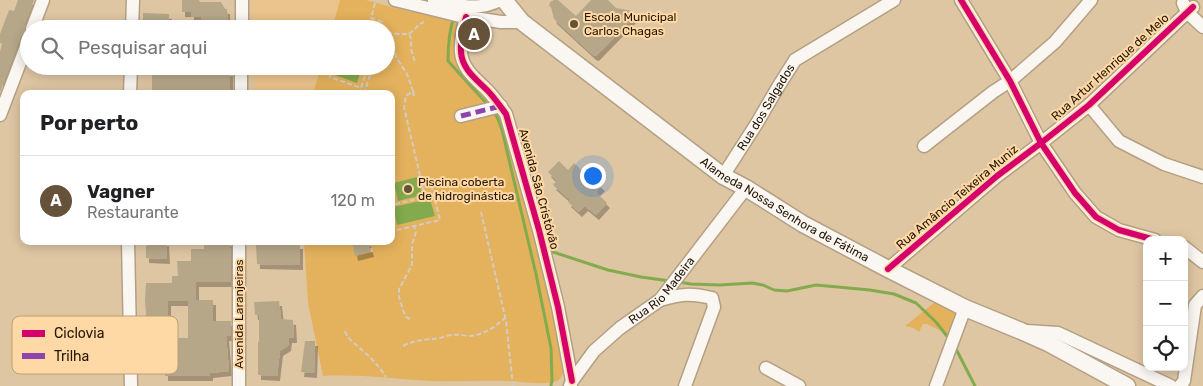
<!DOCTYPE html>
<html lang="pt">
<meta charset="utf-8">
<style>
:root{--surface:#fff;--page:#f6f6f6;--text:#202124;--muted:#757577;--line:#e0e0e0;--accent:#655239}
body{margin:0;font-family:Rubik,sans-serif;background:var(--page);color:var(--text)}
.controls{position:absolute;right:15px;bottom:15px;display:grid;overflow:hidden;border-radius:10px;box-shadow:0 2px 12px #0003}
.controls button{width:45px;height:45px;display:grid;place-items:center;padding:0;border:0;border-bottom:1px solid var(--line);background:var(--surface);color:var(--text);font:25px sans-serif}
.you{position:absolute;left:592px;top:175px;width:18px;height:18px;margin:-12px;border:4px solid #fff;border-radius:50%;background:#1a73e8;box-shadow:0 0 0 8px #1a73e833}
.badge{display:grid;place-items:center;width:32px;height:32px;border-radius:50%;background:var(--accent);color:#fff;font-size:16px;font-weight:700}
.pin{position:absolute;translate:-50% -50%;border:2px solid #fff;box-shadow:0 1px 5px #0006}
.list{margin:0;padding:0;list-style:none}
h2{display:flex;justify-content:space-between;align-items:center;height:65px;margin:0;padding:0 20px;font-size:21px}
h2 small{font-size:16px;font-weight:400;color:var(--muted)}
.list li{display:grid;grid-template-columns:32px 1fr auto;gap:15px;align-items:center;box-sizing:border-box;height:90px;padding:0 20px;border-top:1px solid var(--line)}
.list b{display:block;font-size:19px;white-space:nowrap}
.list p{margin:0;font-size:16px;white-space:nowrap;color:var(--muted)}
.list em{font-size:16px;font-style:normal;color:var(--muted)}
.icon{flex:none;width:28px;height:28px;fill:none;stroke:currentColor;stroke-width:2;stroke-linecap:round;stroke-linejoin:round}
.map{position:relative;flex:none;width:1203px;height:386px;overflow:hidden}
.search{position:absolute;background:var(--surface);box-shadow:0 2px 12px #0003;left:20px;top:20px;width:375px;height:55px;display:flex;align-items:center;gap:12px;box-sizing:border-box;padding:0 18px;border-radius:28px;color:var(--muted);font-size:19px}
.panel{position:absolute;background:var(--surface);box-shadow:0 2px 12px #0003;left:20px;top:90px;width:375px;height:155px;border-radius:10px}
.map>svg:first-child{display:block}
.built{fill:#ebc38c}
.green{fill:#e4b25d}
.water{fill:#83ab4e}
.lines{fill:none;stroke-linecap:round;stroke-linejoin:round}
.stream{stroke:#83ab4e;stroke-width:3}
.building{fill:#b6a789;filter:url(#shadow)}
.minor-casing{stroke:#b3a084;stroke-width:15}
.major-casing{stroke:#b3a084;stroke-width:19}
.path{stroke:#d3cbc1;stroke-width:2;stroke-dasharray:5 2.5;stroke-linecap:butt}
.minor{stroke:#faf6f1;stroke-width:12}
.major{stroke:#faf6f1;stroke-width:16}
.quiet{stroke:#8e44ad;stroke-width:5;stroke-dasharray:10 5;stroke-linecap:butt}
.cycleway-casing{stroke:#fed9a6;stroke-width:9}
.cycleway{stroke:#d6006c;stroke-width:6}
.poi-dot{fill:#655239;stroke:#fed9a6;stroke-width:2}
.labels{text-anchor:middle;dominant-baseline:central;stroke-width:4;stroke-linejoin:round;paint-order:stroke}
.poi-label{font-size:12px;fill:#241400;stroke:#fed9a6;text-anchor:start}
.street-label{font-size:12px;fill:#241400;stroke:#fed9a6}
.key{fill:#fed9a6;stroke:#bd9e74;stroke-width:1}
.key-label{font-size:14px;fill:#241400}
</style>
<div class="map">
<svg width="1203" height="386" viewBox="0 0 1203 386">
<defs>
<filter id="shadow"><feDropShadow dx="3" dy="5" stdDeviation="0" flood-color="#0004"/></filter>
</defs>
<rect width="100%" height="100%" fill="#dfc6a3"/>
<g class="built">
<polygon points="251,0 340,0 332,29 252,29"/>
<polygon points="253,66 321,66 313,94 254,94"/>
</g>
<g class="green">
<path d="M340,0H366L407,11L463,21L457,49L481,89L504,122L553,306L563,372C562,376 561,379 557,381C543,386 519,381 504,381C479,380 455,382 430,381C394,379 359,374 323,376L308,303L304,241H391V94H313L321,66H386V29H332Z"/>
<polygon points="935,302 949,309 958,314 951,336 927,324 923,324 919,332 914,328 905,326"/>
</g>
<g class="water">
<polygon points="338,66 362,66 357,83 335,75"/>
<polygon points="417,177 422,195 398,201 394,183"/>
<polygon points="430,199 435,216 397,225 393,207"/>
</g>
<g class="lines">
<g class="stream">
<path d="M454,17C449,31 448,47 448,61L488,105"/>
<polyline points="494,111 498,119 502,130 536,274 551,348 552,380 551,386"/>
<polyline points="553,252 608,270 641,277 670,281"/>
<polyline points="679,282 691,284 720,285 752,283 763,285 774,290 787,291 816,285 870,290 894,294 916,303 936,322 950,340"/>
<polyline points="955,347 975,386"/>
</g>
</g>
<g class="building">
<polygon points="18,0 34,0 24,26 25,32 21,36 0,92 0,52 2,44 0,43 0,34 9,10 14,11"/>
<polygon points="182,0 199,0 200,2 221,2 225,9 227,9 228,29 202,29 201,16 191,17 191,12 182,12"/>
<polygon points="554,0 558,0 576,16 591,0 608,0 616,8 632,11 629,15 633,18 596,56 593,55 554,19 551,7 549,6 550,2"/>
<polygon points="143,13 169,14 169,29 143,29"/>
<polygon points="152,66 181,66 181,73 202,72 202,66 226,66 226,71 230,71 230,90 227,90 227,94 207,94 207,91 152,91"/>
<polygon points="559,161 568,170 574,163 593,181 595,180 602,186 596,192 607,203 596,215 585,206 579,212 568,202 570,200 553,185 557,181 548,172"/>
<polygon points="148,241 166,241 167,259 146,258 146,246 147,246"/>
<polygon points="204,241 230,241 230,248 231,248 231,282 196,282 196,300 213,300 213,321 231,321 231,336 226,336 229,371 210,373 210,376 165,376 165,338 188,338 188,301 168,301 168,321 164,321 165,338 147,339 147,325 145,301 146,283 172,283 172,276 178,276 177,261 191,261 191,249 204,249"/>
<polygon points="262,241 281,241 282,244 300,244 300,265 257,264 256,245 261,245"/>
<polygon points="352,241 368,241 371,252 355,256"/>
<polygon points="279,301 281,319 293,320 294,338 289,338 288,346 280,351 277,376 258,375 258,342 259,342 259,315 255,315 254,302"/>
<polygon points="305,341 315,341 314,373 301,372"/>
</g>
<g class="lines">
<g class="minor-casing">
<g id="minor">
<polyline points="395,0 460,16 501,22 522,22"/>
<path d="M434,0C458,5 477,12 500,0"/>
<polyline points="961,0 1010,81 1041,143 1075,193 1096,217 1119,230 1155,240"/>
<polyline points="1183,3 1187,12 1203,27"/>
<path d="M466,17C463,28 460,41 461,52C462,69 476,79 487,90C494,97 500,106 506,114L539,230L558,307L572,381"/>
<polyline points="32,29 43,0"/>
<polyline points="132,29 133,0"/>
<polyline points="242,29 242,0"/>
<polyline points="130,94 131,66"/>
<polyline points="241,94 241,66"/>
<polyline points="1089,105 1119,141 1164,164 1203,177"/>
<polyline points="0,115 29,39"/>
<polyline points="461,116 501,106"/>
<polyline points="924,146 993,92 1010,81 1055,42 1091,0"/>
<path id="s1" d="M723,176L757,123L778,87L795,60L894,0"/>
<polyline points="128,241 131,386"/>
<polyline points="239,241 239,386"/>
<polyline points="1184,247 1203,262"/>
<polyline points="888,269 997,176 1041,143 1089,105 1193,7"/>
<path d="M660,300C681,294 690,293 712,298L714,307L685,386"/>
<polyline points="1026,331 1058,333 1171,386"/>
<polyline points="766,368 799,386"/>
<path id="s2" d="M570,386L572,381L594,351L620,328L660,300L746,188"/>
<polyline points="936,386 965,308"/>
<polyline points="1180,386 1184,381 1195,305 1203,296"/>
</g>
</g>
<g class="major-casing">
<g id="major">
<path id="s3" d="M504,0L522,22L723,176L746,188L803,224L888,269L965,308L1021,331L1048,343L1127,386"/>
</g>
</g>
<g class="path">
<polyline points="375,3 371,18 382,22 380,29"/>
<polyline points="386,33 392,42 396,57 407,74 413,91 406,96 404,107 425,197 392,205 391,202"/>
<polyline points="387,33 401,34 409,34 411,39 411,49 415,62"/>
<polyline points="409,34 420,24 424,22"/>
<polyline points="334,66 330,77 361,88 368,66"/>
<polyline points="413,91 414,96"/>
<polyline points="364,94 373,66"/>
<polyline points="481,212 506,321 513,386"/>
<polyline points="397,230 440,220 431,184 423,186"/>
<polyline points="370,241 372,252"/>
<polyline points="410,319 406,317 403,310 399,297 399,289 412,265 412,244 416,232 414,226"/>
<path d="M345,331C348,341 357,344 364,352C373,359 380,368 386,377"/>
<path d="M403,346C416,339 426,340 440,338C444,337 448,335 452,335C458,334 465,336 471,336C485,334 495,327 505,318"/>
</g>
<use href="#minor" class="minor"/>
<use href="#major" class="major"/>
<polyline class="quiet" points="461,116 501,106"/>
<g class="cycleway-casing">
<g id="cycleway">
<polyline points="961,0 1010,81 1041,143 1075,193 1096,217 1119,230 1155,240"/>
<path d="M466,17C463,28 460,41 461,52C462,69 476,79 487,90C494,97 500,106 506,114L539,230L558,307L572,381"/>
<polyline points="888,269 997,176 1041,143 1089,105 1193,7"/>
</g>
</g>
<use href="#cycleway" class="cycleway"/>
</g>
<g class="poi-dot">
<circle cx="574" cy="24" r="5"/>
<circle cx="408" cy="189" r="5"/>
</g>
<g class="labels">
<g class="poi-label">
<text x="584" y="17">Escola Municipal<tspan x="584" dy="14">Carlos Chagas</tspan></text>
<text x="418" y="182">Piscina coberta<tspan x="418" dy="14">de hidroginástica</tspan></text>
</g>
<g class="street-label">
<text transform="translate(1110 67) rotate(-42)">Rua Artur Henrique de Melo</text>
<text stroke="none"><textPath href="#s1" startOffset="81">Rua dos Salgados</textPath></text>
<text transform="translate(539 189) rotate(75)">Avenida São Cristóvão</text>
<text transform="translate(957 197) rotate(-40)">Rua Amâncio Teixeira Muniz</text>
<text stroke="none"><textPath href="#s3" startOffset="352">Alameda Nossa Senhora de Fátima</textPath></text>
<text stroke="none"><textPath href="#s2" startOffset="134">Rua Rio Madeira</textPath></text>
<text transform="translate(239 314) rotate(-90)">Avenida Laranjeiras</text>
</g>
</g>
<rect x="12" y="316" width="166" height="58" rx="8" class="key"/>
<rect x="22" y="330" width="23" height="7" fill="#d6006c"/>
<rect x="22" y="353" width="23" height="6" fill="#8e44ad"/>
<g class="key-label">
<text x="54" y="338">Ciclovia</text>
<text x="54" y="361">Trilha</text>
</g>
</svg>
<div class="controls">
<button>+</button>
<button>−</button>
<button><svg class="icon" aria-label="locate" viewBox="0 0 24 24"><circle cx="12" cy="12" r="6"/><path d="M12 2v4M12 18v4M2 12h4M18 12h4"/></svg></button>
</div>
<div class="you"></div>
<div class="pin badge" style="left:474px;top:34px">A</div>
<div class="search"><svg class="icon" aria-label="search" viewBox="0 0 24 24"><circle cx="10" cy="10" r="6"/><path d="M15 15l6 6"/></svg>Pesquisar aqui</div>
<section class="panel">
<h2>Por perto<small></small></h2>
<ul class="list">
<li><span class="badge">A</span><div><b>Vagner</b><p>Restaurante</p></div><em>120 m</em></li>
</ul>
</section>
</div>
